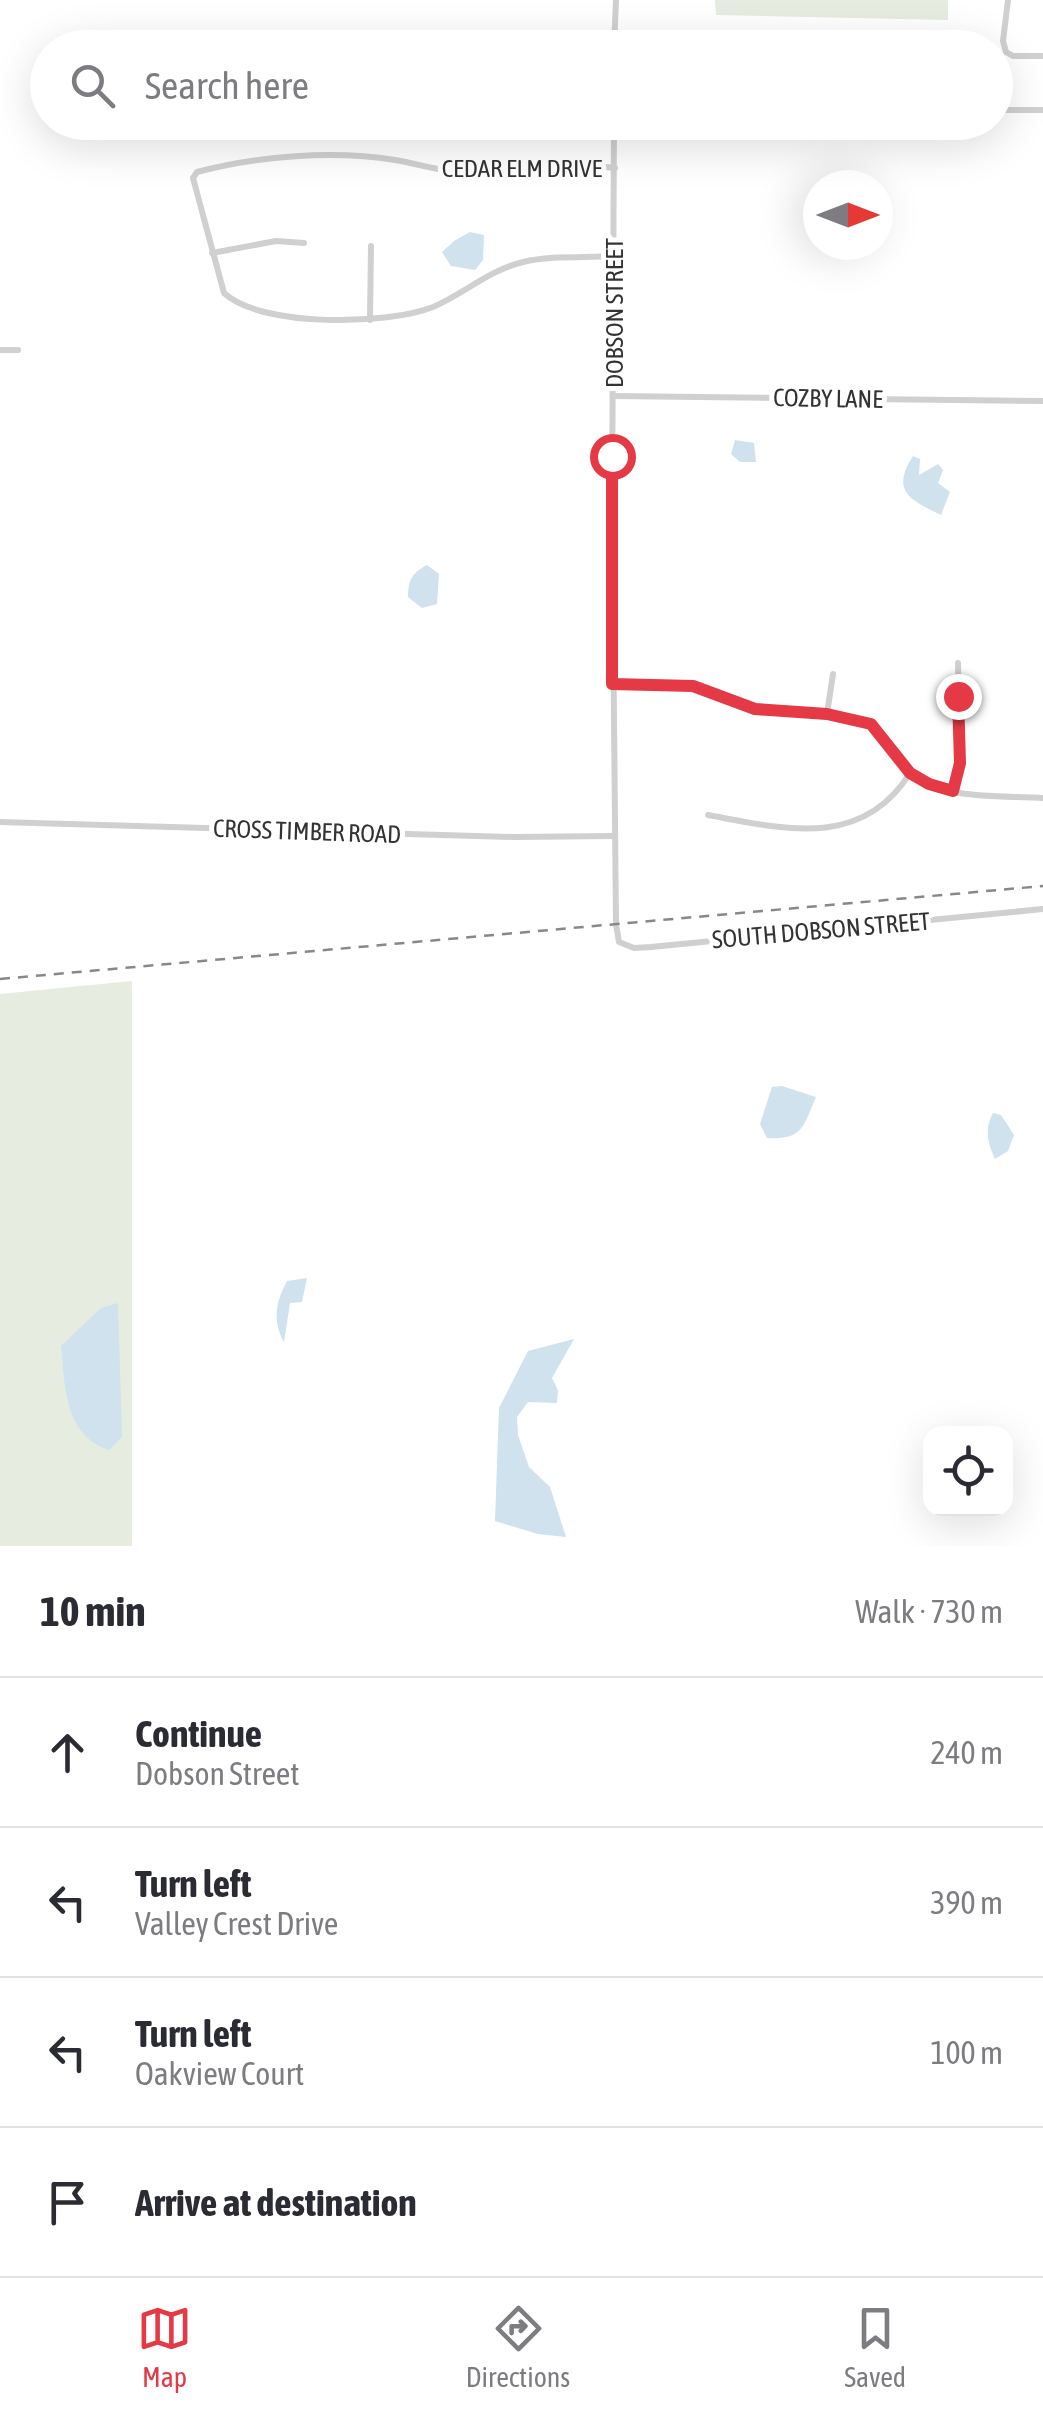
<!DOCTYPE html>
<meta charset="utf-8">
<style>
:root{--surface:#fff;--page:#f2f2f3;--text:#2b2b33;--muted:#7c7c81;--line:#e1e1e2;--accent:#e63946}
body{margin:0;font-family:"Asap Condensed",sans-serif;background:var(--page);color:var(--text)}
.controls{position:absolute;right:30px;bottom:30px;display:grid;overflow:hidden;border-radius:20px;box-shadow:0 10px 40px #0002}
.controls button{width:90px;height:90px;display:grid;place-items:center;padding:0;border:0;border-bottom:2px solid var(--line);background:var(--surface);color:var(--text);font:50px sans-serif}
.compass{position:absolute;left:803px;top:170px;width:90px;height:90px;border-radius:50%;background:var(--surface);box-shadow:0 10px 40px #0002;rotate:90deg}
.stop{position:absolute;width:30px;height:30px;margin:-22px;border:8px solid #e63946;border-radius:50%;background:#fff}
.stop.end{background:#e63946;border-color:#fff;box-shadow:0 2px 10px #0008}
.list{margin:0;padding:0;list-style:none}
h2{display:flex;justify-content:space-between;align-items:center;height:130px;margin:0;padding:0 40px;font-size:42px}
h2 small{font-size:32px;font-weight:400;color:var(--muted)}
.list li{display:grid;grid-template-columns:65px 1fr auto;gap:30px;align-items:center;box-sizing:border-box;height:150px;padding:0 40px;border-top:2px solid var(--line)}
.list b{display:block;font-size:38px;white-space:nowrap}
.list p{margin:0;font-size:32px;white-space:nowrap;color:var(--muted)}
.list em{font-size:32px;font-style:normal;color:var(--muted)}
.icon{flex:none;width:55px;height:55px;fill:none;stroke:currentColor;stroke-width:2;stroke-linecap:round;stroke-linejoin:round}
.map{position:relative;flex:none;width:1043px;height:1546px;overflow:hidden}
.search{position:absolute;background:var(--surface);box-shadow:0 10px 40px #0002;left:30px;right:30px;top:30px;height:110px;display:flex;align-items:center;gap:25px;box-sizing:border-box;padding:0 35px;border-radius:55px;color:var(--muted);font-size:38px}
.sheet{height:730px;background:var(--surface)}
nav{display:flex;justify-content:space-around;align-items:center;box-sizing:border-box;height:140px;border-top:2px solid var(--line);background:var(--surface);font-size:28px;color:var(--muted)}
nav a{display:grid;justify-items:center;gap:5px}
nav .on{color:var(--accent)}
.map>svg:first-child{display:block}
.green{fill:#e6ecdf}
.water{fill:#cfe2ee}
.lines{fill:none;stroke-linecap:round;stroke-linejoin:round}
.minor{stroke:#d0d0d0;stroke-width:6}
.rail{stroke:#888;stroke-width:2.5;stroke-dasharray:10 8;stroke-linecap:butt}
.route{stroke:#e63946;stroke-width:12}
.labels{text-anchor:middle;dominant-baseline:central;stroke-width:10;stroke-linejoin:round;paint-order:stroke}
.street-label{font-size:25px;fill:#333;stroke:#fff}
</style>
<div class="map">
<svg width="1043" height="1546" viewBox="0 0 1043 1546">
<rect width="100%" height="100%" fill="#fff"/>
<g class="green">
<polygon points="715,0 948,0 948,20 716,15"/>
<polygon points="132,981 132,1546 0,1546 0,994"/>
</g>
<g class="water">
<polygon points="470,232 484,235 483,260 475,270 451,266 442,252 454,241"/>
<polygon points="735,440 754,443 756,462 740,462 731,454"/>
<path d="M913,456L920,459L919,475L938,464L943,470L938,483L950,492L941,515C911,500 890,492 913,456Z"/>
<path d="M427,565L439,574L437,604L422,608L408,597C408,580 412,573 427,565Z"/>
<path d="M782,1086L816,1097C803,1127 803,1140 767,1138L760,1124L772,1087Z"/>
<path d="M993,1113L1001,1115L1014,1135L1008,1151L995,1159C988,1144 984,1129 993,1113Z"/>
<path d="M307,1278L302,1302L290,1303L284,1342C272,1320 276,1302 287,1281Z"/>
<path d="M118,1303L122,1437L109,1450C64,1435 65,1386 61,1346L101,1308Z"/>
<polygon points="574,1339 552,1378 558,1390 557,1403 528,1402 517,1417 518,1435 529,1467 550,1487 566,1537 538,1534 495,1521 499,1408 528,1351"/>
</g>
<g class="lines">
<g class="minor">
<polyline points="1008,0 1003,41 1006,52 1013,56 1043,56"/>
<polyline points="614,48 616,0"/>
<polyline points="996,110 1043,110"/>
<polyline points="614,122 612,515 616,924 619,942 634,948 651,947 1043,909"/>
<polyline points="212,253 276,241 304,243"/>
<path d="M615,256C585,258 552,255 523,262C489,270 464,294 433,307C388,325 262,328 224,293L193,178L197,172C257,156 333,150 395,160C415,163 434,170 455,171C476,173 495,166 516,164C549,162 582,164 615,168"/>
<polyline points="370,320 371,246"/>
<polyline points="0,350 18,350"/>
<polyline points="613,396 1043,401"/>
<path d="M612,684L693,686L755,709L857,720C884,728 891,758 912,774C946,801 1002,795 1043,798"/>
<polyline points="827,714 833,674"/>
<polyline points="953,791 960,763 958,663"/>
<path d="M708,815C783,829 862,850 910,773"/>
<polyline points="0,822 514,837 613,836"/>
</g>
<polyline class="rail" points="0,979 1043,886"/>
</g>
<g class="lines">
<polyline class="route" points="612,456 612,684 693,686 755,709 827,714 871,724 910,773 929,784 953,791 960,763 958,696"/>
</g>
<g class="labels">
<g class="street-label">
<text x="522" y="168">CEDAR ELM DRIVE</text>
<text transform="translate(614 313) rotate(-90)">DOBSON STREET</text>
<text transform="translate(828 398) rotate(1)">COZBY LANE</text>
<text transform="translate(307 831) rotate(2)">CROSS TIMBER ROAD</text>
<text transform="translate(821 930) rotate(-5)">SOUTH DOBSON STREET</text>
</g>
</g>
</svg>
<div class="controls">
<button><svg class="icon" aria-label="locate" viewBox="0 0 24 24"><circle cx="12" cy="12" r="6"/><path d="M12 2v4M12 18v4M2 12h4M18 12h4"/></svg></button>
</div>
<svg class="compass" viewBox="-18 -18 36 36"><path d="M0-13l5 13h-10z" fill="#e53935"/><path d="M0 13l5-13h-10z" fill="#7c7c81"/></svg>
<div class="stop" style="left:612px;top:456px"></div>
<div class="stop end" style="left:958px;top:696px"></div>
<div class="search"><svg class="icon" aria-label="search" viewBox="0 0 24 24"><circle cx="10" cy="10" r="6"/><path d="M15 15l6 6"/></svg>Search here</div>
</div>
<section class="sheet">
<h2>10 min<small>Walk · 730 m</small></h2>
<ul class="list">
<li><svg class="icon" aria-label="ahead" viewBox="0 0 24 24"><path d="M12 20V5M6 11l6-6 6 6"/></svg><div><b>Continue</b><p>Dobson Street</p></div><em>240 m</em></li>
<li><svg class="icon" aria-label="left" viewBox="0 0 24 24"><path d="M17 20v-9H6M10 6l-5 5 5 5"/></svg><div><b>Turn left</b><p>Valley Crest Drive</p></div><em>390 m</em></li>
<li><svg class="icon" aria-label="left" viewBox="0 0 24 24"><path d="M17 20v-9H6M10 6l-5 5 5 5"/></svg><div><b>Turn left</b><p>Oakview Court</p></div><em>100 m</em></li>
<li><svg class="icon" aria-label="arrive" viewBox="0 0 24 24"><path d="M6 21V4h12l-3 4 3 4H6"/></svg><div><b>Arrive at destination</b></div></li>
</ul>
</section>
<nav>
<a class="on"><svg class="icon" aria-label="map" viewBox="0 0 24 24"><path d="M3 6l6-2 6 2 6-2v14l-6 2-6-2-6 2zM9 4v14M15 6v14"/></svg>Map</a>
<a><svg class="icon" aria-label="directions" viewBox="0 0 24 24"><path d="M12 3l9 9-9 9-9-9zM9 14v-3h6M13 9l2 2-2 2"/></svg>Directions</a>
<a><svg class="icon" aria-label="saved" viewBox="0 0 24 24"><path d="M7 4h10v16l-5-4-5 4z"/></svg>Saved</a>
</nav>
